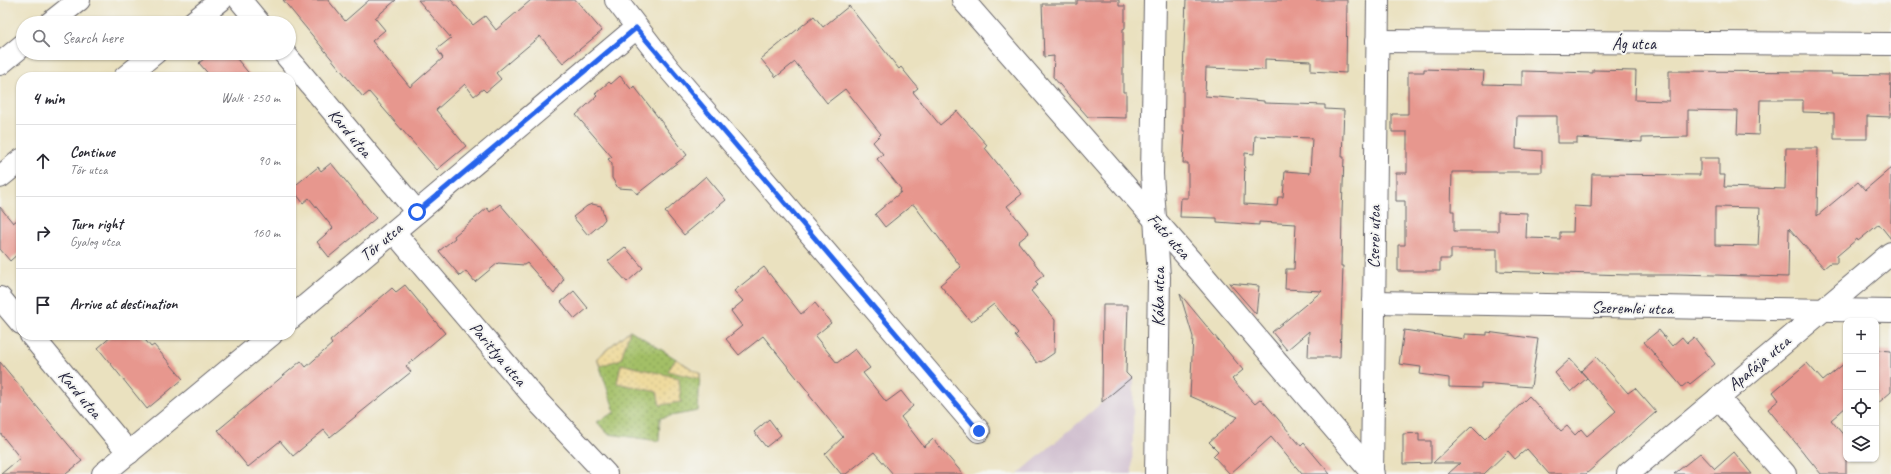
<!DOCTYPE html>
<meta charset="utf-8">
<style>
:root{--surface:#fff;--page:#f7f7f7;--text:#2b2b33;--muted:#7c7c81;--line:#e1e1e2}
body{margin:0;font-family:Caveat,sans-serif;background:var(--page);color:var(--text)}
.controls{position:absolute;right:12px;bottom:12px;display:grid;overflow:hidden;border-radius:8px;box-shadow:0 1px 3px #0004}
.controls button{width:36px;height:36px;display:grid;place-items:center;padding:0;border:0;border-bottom:1px solid var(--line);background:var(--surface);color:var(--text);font:20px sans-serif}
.stop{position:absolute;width:12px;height:12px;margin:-9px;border:3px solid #2563eb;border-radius:50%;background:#fff}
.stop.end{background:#2563eb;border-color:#fff;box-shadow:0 1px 4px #0008}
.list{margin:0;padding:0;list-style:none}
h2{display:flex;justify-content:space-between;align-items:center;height:52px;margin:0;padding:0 16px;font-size:17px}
h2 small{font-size:13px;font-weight:400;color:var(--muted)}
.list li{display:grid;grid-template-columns:26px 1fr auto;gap:12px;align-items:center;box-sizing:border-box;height:72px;padding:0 16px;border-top:1px solid var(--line)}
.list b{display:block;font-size:15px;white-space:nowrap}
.list p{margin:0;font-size:13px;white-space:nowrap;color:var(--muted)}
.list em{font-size:13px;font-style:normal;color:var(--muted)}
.icon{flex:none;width:22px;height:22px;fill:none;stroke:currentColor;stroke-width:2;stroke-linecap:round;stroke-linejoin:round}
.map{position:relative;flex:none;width:1891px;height:474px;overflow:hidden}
.search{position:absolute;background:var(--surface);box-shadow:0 1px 3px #0004;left:16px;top:16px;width:280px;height:44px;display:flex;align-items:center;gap:10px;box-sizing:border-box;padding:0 14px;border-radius:22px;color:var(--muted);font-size:15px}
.panel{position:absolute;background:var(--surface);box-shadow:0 1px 3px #0004;left:16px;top:72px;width:280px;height:268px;border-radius:16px}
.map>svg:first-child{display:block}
.industrial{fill:#cfbdce}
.green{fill:url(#green-dots);stroke:#627050}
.sand{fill:url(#sand-dots);stroke:#887e6c}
.building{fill:#e7978e;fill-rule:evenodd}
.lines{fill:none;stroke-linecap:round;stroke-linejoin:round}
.minor-casing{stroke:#686569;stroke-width:24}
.minor{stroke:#fff;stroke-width:22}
.route{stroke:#2563eb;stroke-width:5}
.labels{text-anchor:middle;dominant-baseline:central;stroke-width:4;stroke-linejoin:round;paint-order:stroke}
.street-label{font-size:17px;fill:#22223b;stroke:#f6f6f2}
</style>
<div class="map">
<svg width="1891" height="474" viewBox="0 0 1891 474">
<defs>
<pattern id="green-dots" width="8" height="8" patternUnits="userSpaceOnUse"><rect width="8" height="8" fill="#a3bf66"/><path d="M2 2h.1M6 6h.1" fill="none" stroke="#849b55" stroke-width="1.8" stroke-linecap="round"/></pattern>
<pattern id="sand-dots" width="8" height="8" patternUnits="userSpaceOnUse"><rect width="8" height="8" fill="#eeda9e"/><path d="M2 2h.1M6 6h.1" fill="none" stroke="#ccbb89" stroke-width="1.8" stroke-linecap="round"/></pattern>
</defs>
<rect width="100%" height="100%" fill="#f6f6f2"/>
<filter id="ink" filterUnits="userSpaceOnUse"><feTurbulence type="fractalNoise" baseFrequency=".025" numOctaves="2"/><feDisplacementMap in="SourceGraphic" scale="8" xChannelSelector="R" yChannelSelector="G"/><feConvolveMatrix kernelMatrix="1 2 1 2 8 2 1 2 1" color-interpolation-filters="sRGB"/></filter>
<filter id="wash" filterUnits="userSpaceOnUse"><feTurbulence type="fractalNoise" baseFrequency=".012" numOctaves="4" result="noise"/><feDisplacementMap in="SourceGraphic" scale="16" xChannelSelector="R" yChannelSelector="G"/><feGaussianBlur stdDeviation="0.9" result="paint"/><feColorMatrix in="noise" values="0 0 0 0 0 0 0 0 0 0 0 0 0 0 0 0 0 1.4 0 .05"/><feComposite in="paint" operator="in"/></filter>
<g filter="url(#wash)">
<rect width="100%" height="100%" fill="#eae1bf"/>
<polygon class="industrial" points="1134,376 1132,474 1018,474 1131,378"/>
<polygon class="green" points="630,330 700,374 698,411 660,418 659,441 608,434 597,422 615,412 597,358"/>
<g class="sand">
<polygon points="630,330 621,359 600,366 597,358"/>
<polygon points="676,359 700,374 700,379 668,371"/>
<polygon points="621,364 679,378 681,402 660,405 657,392 617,383"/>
</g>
<g id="blocks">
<g class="building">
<polygon points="283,0 328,0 345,21 369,0 396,0 375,18 385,30 372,41 410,87 443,58 437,49 451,38 418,0 451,0 473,25 485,16 496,30 531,0 576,0 602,31 563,63 540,36 496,73 501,79 486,92 483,89 474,96 465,84 436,110 466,146 437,170 369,92 363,97"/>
<polygon points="1077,0 1119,0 1119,6 1125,6 1125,28 1123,29 1123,92 1126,92 1126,118 1088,117 1053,77 1054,56 1044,57 1042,4 1077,4"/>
<path d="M1186,0H1347L1346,73L1311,71V61L1265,59V70L1206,68L1205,96L1264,101V103L1325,105V109L1344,110L1342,157H1344L1342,213L1341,266H1343L1340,357H1308L1309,331L1287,350L1272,332L1322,291L1285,289L1286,269H1294L1296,224L1259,222V225L1217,222V218L1180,217L1181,198H1188V163H1183L1185,131H1183V72ZM1255,136L1312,138L1310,173L1285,171L1283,197H1278L1277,206L1244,204L1245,153L1254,154Z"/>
<polygon points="849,6 899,69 901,67 918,88 913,92 940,125 957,111 987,145 985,148 1022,194 1007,206 1029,233 1018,242 1044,275 1035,282 1038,285 1031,291 1055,320 1054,353 1041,362 1040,361 1037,363 1015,336 1018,333 994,304 971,322 940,285 961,267 914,205 912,205 885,227 875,214 901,192 900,190 901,189 877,159 883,154 873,142 881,134 845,89 827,103 795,62 776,77 761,59 814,16 823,27"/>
<polygon points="211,53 232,53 252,77 211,77 199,63"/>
<path d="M1424,69L1484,71L1483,84L1522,85V71L1593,73V70L1636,71L1635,100L1669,101V71L1831,72V74L1891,75L1890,117L1867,116V139H1834V113L1803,112V100H1760L1759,135L1737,134L1738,111L1688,110V137L1642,138V142L1577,138V143H1557V116H1517L1516,149L1542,151V172H1452L1451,211H1454V231H1498V212L1527,213L1526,238L1560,239V232H1573L1574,206L1591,207L1592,174L1700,175V158H1719V175H1725L1724,187L1785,189L1786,148H1818L1817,216L1858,182L1865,190L1891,168V239L1879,224L1858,241L1857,239L1837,256V263H1830L1824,268L1789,228L1788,277L1677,274V275H1627L1497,271V249H1451V259H1440V271H1398V245H1405V201H1396V173H1407V132H1392V114H1408V72H1424ZM1715,207L1760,208L1758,246L1715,245Z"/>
<polygon points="620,76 631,89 634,86 687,155 637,194 633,189 618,188 612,178 612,164 608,159 612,157 576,115 597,96 595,94 609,82 611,84"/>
<polygon points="331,163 376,218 329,257 317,242 333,228 309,198 303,203 292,188 318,167 321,171"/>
<polygon points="706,176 726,200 684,235 665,212"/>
<polygon points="500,204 564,279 554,294 527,263 524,265 498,263 475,282 466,271 460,276 439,251 455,238 454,236 487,208 490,212"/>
<polygon points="592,204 601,206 605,219 601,224 588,235 573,217 587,206"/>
<polygon points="0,207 13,223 21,217 21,251 10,261 0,249"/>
<polygon points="625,247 643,268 627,282 608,261"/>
<polygon points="764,267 801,314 815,303 831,323 815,336 837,363 855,349 870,368 863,373 886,402 901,391 913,406 901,417 924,447 933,439 963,474 893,474 874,452 846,474 841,474 825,454 843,437 809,395 810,394 763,336 739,355 726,339 742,326 731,311 743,301 734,291"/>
<polygon points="1229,283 1259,286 1256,314"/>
<polygon points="405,285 445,333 406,366 411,372 330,437 324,430 293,456 280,441 248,467 218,430 301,361 306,367 332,344 330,341 392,288 396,292"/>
<polygon points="574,291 588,308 575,319 561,302"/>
<polygon points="1180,294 1243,370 1232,379 1255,404 1261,399 1301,446 1304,443 1330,474 1302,474 1271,437 1230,474 1213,456 1218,451 1209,442 1238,417 1190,396 1193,337"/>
<polygon points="1103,305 1128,305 1126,373 1131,378 1102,402"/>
<polygon points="1404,330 1465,339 1465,334 1487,335 1487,332 1538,339 1531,387 1481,383 1481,388 1449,387 1449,378 1420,374 1421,367 1399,364"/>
<polygon points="1659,330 1672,346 1682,337 1687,343 1694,337 1715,364 1690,384 1688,382 1682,387 1644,342"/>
<polygon points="113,335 141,335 151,347 154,345 183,379 147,409 98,348"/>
<polygon points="1878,350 1891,351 1891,392 1877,404 1876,352"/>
<polygon points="1596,357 1628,393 1635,388 1656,412 1586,474 1549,474 1527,449 1515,459 1508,451 1484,474 1448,474 1460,463 1433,463 1472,426 1485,439 1529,396 1561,431 1567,426 1575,435 1581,429 1587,436 1616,411 1581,371"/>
<polygon points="1570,359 1587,378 1571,392 1555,373"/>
<polygon points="0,362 82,461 66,474 1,474 20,458 0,433"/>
<polygon points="1846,362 1846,407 1831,420 1846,438 1846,474 1821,474 1768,409 1779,400 1773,392 1807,363 1823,381"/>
<polygon points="769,419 781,435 766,447 754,432"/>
<polygon points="1419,433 1419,441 1431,441 1431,463 1403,464 1403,434"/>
<polygon points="1734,452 1752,474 1674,474 1700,453 1715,469"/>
</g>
</g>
</g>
<g filter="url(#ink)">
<use href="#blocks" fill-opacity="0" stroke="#686569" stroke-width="1"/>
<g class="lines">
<g class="minor-casing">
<g id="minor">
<polyline points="240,0 259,23"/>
<polyline points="616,0 669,69 979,431"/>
<polyline points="963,0 1197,268 1373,474"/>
<polyline points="1155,0 1152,174 1159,277 1156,474"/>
<polyline points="50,23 79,0"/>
<polyline points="192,23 221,0"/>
<polyline points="1377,41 1891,44"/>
<polyline points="284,53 417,212"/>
<polyline points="0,64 23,45"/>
<polyline points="125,77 155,53"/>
<polyline points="0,177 21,160"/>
<polyline points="394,232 540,404 606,474"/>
<polyline points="0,298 21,323"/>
<polyline points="1374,302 1891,311"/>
<polyline points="291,318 636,28"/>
<polyline points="31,335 129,453"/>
<polyline points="1718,398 1785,474"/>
<polyline points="1372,473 1378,0"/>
<polyline points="103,474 271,335"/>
<polyline points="1628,474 1891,253"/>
</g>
</g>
<use href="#minor" class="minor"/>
</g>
</g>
<g class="lines" filter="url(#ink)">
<polyline class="route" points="417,212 636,28 979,431"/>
</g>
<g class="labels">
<g class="street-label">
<text x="1634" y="43">Ág utca</text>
<text transform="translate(350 133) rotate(50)">Kard utca</text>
<text transform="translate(1169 236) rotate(48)">Futó utca</text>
<text transform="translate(1374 237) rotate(-89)">Cserei utca</text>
<text transform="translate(381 242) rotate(-40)">Tőr utca</text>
<text transform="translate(1158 297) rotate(-90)">Káka utca</text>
<text transform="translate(1632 308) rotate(1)">Szeremlei utca</text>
<text transform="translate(498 354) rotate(50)">Parittya utca</text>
<text transform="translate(1759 363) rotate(-40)">Apafája utca</text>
<text transform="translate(80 394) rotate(50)">Kard utca</text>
</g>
</g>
</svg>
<div class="controls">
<button>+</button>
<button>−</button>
<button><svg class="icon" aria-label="locate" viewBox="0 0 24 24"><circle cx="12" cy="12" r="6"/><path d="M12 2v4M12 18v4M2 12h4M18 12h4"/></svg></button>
<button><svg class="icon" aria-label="layers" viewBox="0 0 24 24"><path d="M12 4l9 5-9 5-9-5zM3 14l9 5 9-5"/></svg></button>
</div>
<div class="stop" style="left:417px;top:212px"></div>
<div class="stop end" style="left:979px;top:431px"></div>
<div class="search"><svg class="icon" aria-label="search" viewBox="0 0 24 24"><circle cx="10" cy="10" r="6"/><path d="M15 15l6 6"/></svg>Search here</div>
<section class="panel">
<h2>4 min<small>Walk · 250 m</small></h2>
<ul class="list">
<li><svg class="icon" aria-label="ahead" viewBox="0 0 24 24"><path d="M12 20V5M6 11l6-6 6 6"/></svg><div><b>Continue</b><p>Tőr utca</p></div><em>90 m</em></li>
<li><svg class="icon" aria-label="right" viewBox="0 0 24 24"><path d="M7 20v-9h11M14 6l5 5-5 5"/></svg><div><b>Turn right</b><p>Gyalog utca</p></div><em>160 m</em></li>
<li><svg class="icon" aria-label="arrive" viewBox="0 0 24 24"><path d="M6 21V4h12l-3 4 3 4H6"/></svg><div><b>Arrive at destination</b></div></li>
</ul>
</section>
</div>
